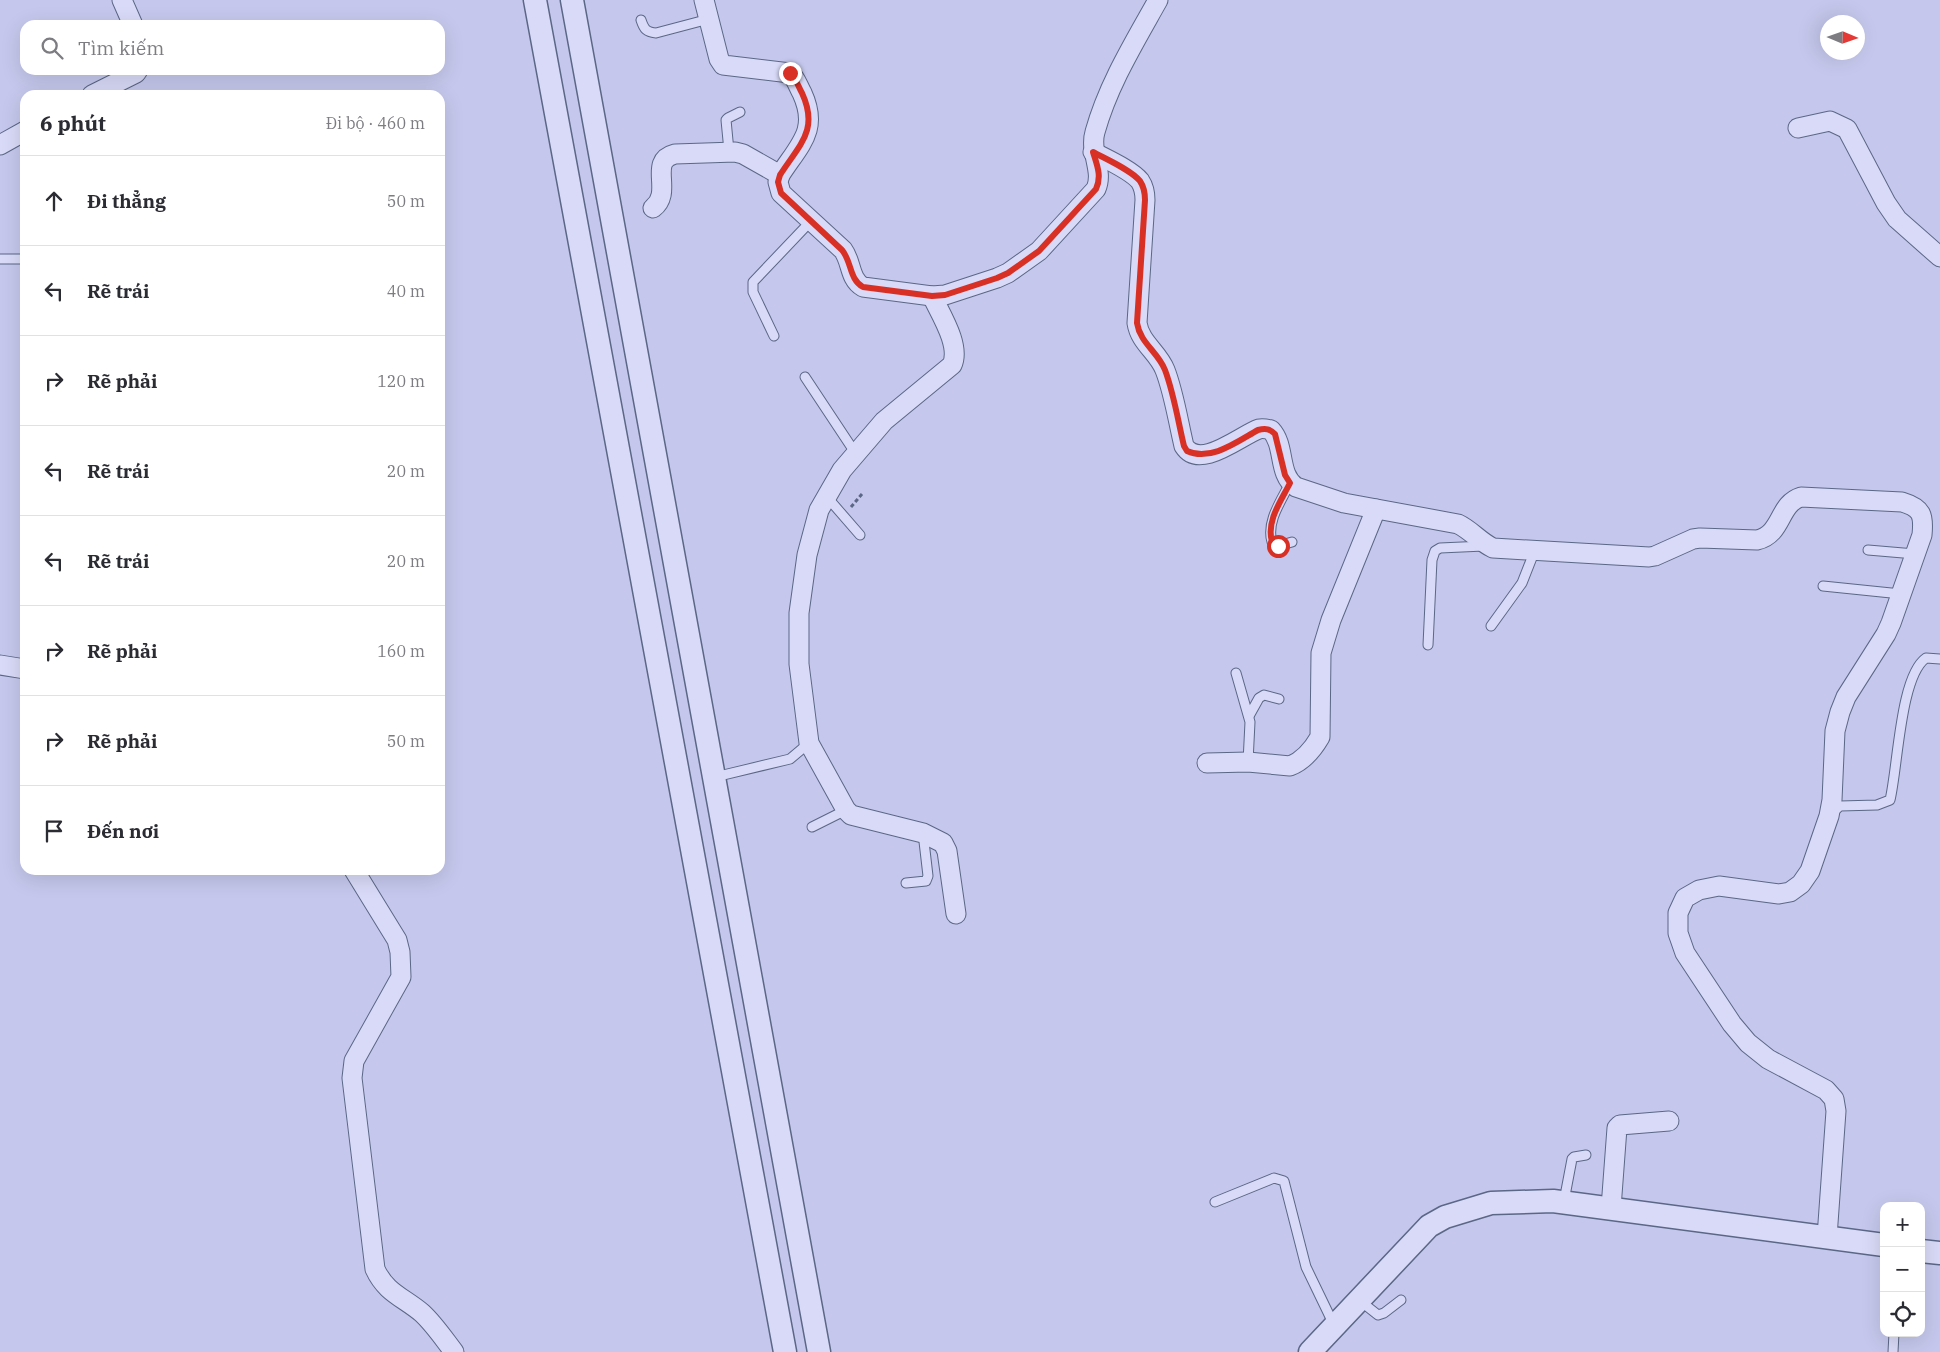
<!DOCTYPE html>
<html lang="vi">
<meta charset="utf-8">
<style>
:root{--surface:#fff;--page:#f2f2f3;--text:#2b2b33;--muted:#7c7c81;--line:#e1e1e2}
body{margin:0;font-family:"IBM Plex Serif",serif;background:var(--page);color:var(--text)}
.controls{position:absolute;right:15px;bottom:15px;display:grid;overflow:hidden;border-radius:10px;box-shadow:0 5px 20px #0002}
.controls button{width:45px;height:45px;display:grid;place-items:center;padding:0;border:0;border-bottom:1px solid var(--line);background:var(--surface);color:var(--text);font:25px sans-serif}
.compass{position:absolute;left:1820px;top:15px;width:45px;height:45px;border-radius:50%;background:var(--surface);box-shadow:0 5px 20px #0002;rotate:92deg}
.stop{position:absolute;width:15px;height:15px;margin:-11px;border:4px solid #d93025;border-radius:50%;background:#fff}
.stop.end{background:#d93025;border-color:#fff;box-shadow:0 1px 5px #0008}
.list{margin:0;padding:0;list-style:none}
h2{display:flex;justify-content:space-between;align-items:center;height:65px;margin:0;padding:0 20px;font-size:21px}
h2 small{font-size:16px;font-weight:400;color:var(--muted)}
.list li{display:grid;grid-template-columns:32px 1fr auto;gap:15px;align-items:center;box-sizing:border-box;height:90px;padding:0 20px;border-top:1px solid var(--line)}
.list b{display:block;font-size:19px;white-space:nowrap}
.list em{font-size:16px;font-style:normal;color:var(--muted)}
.icon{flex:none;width:28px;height:28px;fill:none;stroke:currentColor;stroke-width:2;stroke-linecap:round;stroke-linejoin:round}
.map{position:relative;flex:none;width:1940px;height:1352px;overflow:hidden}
.search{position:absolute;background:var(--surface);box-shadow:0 5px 20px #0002;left:20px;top:20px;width:425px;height:55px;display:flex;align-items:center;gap:12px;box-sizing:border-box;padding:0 18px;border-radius:15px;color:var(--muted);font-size:19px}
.panel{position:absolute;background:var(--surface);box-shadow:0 5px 20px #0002;left:20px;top:90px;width:425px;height:785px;border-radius:15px}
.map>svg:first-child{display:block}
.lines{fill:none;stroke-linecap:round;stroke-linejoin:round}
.service-casing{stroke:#5b6787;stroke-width:11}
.minor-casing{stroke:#5b6787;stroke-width:21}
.tertiary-casing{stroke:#5b6787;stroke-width:25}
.path{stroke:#5b6787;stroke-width:3;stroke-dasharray:4 2.5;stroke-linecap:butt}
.service{stroke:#d8daf7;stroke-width:9}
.minor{stroke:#d8daf7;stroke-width:19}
.tertiary{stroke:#d8daf7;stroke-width:22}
.route{stroke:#d93025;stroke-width:6}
</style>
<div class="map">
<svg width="1940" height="1352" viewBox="0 0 1940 1352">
<rect width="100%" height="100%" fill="#c5c8ec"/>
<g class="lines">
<g class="service-casing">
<g id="service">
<path d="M641,20C644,29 646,32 656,33L709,19"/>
<polyline points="729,151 726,120 728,118 740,112"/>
<polyline points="0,259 25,259"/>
<polyline points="774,336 753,292 753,282 811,221"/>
<polyline points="805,377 856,454"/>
<path d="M1290,483C1281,501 1266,522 1272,542L1278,546L1292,542"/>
<polyline points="827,497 860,535"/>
<polyline points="1868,550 1915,554"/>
<polyline points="1823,586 1901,594"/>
<polyline points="1491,626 1522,583 1535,550"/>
<polyline points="1428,645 1432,560 1435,551 1440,548 1484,546"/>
<polyline points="1236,673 1250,722 1248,762"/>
<polyline points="1249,716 1259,698 1264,695 1279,699"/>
<polyline points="715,777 790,759 809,743"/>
<path d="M1833,812L1840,806L1877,805L1890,800C1898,767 1900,676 1926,658L1940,659"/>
<polyline points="812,827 846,810"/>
<polyline points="906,883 926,881 928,876 923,833"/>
<polyline points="1564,1201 1572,1159 1574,1157 1586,1155"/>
<polyline points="1215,1202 1274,1178 1284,1181 1306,1267 1334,1325"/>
<polyline points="1359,1300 1378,1315 1384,1313 1401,1300"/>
<polyline points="1893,1352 1894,1333"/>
</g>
</g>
<g class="minor-casing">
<g id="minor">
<polyline points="122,0 133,25"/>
<path d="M704,0L719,59L723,65L790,73C796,78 798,86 802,93C819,130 800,144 780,175L778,182L781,193L843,250C852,262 849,279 863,287L932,296L945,295L997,278L1008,273L1039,251L1096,189C1104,171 1089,152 1095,132C1108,85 1134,43 1158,0"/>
<polyline points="92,95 136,73 138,70"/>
<polyline points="1798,128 1830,121 1847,129 1886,203 1897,219 1940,257"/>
<polyline points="0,145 25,131"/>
<path d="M1093,152C1106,159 1131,170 1140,181C1144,187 1145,194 1145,200L1137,323C1140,343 1158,352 1165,370C1174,393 1178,421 1184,446C1200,471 1241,435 1259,429C1263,428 1267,429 1271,430C1286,446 1277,474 1296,487L1344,503L1458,524C1471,530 1480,542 1493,548L1649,557L1655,556L1693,539L1700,538L1757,540C1783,534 1778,504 1801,497L1902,502C1922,508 1924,515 1922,535L1891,623L1886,634L1846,697L1840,712L1835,731L1832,800L1829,816L1810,871L1801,884L1790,892L1779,894L1719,886L1699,890L1685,898L1678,913V933L1685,953L1732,1024L1748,1043L1768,1059L1826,1090L1834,1099L1836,1111L1827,1237"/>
<path d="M653,208C674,192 647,161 675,154L735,152L743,154L780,175"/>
<path d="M932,296C941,315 961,346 952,365L884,421L842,470L819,510L807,555L799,613V664L809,743L846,810L851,815L923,833L943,843L947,851L956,914"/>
<polyline points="0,665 25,669"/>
<path d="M1207,763L1248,762L1290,766C1303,761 1313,749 1320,737L1321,653L1331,620L1376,509"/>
<path d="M354,870L397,940L400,952L401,977L354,1061L352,1078L375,1269C386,1293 403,1297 422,1313C434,1324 444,1339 454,1352"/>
<polyline points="1611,1208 1617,1128 1620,1125 1669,1121"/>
</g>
</g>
<g class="tertiary-casing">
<g id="tertiary">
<polyline points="535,0 785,1352"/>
<polyline points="572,0 819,1352"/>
<polyline points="1921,1251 1940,1253"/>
<polyline points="1310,1352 1429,1226 1445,1217 1491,1203 1553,1201 1884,1245"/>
</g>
</g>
<polyline class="path" points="851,507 862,494"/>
<use href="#service" class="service"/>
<use href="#minor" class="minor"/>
<use href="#tertiary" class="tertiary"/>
</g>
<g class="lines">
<path class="route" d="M790,73C796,78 798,86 802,93C819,130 800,144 780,175L778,182L781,193L842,250C852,262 849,279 863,287L932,296L945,295L997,278L1008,273L1039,251L1096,189C1102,176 1097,165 1093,152C1106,159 1131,170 1140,181C1144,187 1145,194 1145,200L1137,323C1140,343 1158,352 1165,370C1174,394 1178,421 1184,446L1187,451C1211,462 1238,441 1258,430C1266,428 1270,429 1275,434L1285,475L1290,483C1281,501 1266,521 1272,542L1278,546"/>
</g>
</svg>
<div class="controls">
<button>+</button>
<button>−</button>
<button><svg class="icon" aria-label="locate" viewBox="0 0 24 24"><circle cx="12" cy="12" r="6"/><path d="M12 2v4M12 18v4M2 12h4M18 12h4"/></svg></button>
</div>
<svg class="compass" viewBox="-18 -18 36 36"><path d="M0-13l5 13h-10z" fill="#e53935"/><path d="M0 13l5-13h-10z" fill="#7c7c81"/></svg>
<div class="stop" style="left:1278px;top:546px"></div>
<div class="stop end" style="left:790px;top:73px"></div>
<div class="search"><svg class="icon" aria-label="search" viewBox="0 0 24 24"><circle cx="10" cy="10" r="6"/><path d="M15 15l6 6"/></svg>Tìm kiếm</div>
<section class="panel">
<h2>6 phút<small>Đi bộ · 460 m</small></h2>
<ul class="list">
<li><svg class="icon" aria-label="ahead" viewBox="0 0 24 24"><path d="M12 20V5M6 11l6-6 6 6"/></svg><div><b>Đi thẳng</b></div><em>50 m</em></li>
<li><svg class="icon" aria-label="left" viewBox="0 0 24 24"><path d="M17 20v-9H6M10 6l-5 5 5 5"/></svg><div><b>Rẽ trái</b></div><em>40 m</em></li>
<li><svg class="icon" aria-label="right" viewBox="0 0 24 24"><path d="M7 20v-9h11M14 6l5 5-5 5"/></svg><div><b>Rẽ phải</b></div><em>120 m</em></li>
<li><svg class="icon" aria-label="left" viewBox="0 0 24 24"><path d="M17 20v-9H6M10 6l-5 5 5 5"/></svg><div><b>Rẽ trái</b></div><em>20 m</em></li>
<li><svg class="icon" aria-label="left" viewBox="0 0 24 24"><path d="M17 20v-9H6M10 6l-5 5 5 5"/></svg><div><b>Rẽ trái</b></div><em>20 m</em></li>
<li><svg class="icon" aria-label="right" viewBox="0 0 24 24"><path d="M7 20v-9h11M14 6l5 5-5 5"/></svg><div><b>Rẽ phải</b></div><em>160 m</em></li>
<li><svg class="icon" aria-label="right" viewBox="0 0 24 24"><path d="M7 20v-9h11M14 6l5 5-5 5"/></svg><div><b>Rẽ phải</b></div><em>50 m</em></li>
<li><svg class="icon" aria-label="arrive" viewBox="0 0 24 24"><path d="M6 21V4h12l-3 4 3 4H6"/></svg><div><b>Đến nơi</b></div></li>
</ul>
</section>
</div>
